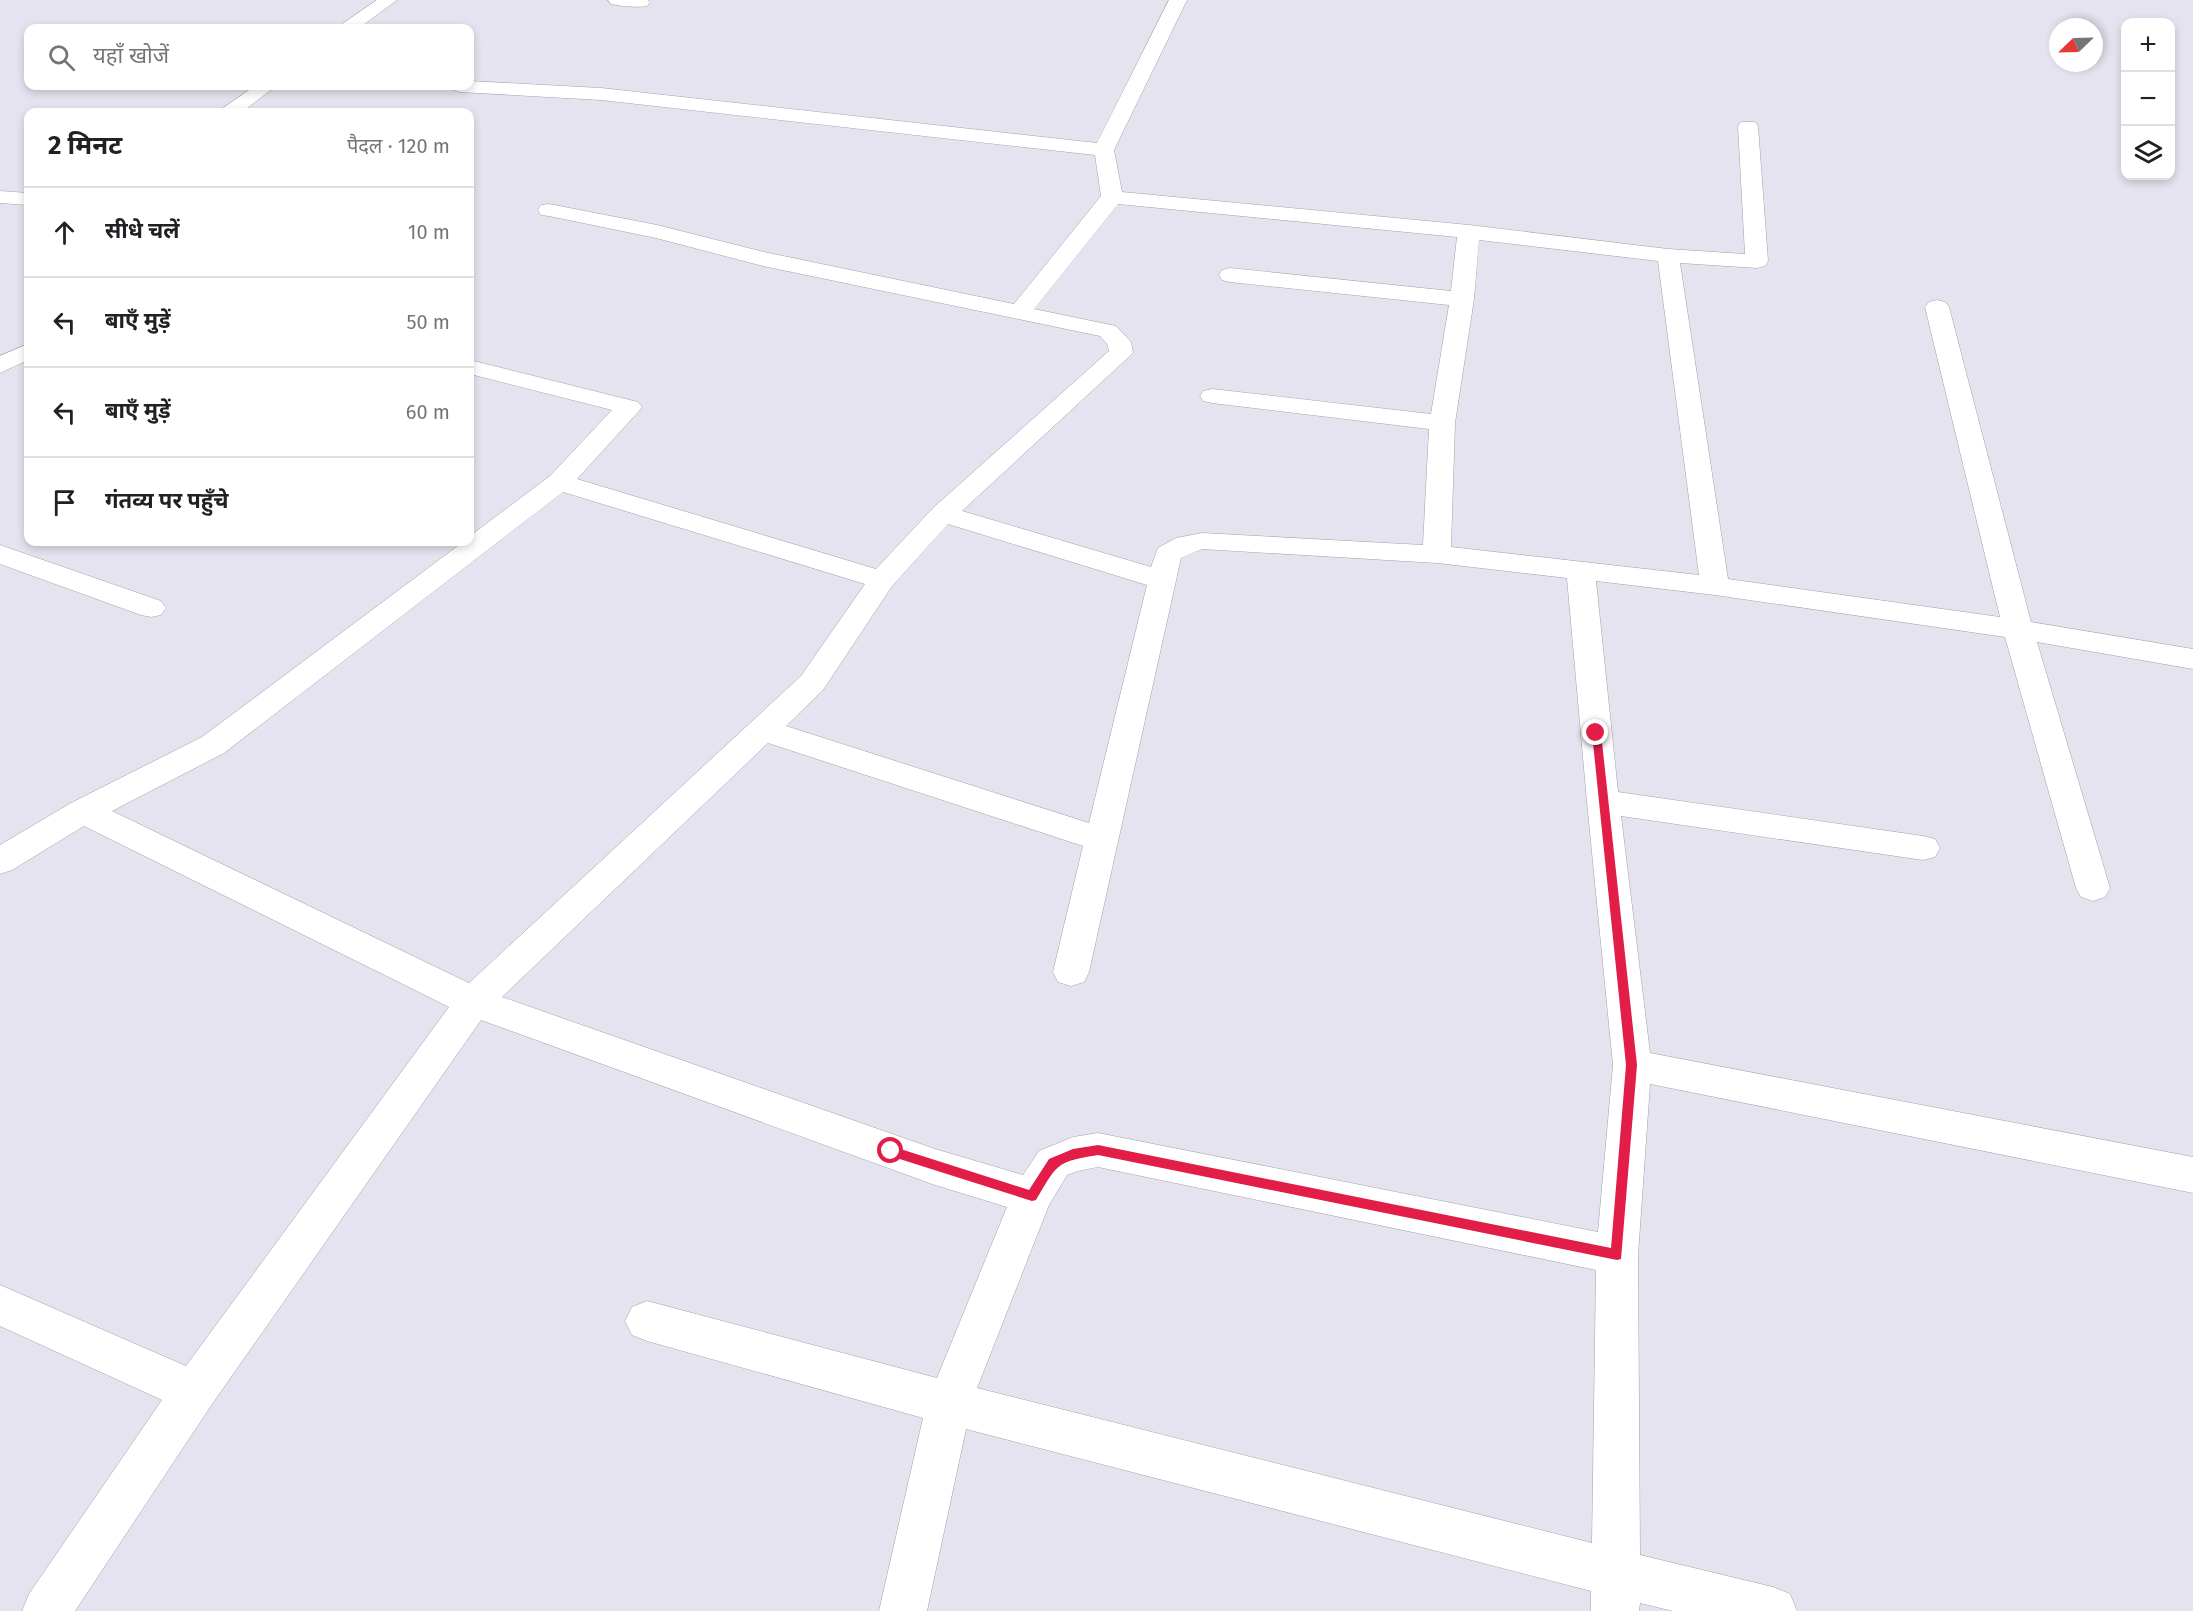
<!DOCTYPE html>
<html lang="hi">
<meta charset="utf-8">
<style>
:root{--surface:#fff;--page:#f2f2f2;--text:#202124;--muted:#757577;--line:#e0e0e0}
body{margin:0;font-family:"Fira Sans","Noto Sans Devanagari",sans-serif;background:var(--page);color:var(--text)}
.controls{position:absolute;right:18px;top:18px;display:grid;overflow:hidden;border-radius:12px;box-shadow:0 3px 9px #0003}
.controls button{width:54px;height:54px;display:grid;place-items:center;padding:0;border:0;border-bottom:2px solid var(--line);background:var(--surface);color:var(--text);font:30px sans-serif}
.compass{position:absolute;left:2049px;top:18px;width:54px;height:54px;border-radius:50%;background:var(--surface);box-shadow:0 3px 9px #0003;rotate:247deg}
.stop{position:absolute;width:18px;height:18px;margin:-14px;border:4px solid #e11d48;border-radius:50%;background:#fff}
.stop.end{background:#e11d48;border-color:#fff;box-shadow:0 2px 6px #0008}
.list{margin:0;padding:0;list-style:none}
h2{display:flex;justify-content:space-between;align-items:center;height:78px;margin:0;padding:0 24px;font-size:26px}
h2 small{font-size:20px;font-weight:400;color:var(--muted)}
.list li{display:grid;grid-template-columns:39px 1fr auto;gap:18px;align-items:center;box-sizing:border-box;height:90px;padding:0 24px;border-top:2px solid var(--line)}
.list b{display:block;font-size:22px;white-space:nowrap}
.list em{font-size:20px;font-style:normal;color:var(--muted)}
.icon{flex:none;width:33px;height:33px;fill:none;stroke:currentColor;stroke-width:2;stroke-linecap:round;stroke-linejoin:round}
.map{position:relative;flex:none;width:2193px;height:1611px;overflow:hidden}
.search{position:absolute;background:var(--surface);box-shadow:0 3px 9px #0003;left:24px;top:24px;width:450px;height:66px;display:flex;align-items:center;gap:15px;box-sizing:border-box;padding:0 21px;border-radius:12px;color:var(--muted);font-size:22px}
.panel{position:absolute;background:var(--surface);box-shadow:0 3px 9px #0003;left:24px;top:108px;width:450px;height:438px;border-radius:12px}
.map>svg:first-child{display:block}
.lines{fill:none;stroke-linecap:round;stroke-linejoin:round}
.minor-casing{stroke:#a2a2a2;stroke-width:1}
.minor{fill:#fff;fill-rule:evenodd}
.route{fill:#e11d48}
</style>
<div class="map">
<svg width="2193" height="1611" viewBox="0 0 2193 1611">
<rect width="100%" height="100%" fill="#e5e3f0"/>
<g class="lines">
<g class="minor-casing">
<g id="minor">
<polygon points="377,0 397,0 359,28 339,28 342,24"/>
<path d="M608,0H648L650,2L647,6C636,8 622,6 611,4Z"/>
<path d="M1169,0H1187L1114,150L1122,192L1469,225L1668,249L1745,254L1738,126L1741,122H1755L1758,126L1768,261L1765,266L1757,268L1680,263L1728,579L2000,617L1925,307L1929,302L1937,300L1945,302L1949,307L2031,622L2193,649V669L2037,642L2110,888L2105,897L2093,901L2081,897L2076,888L2005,637L1715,595L1596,581L1618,792L1923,836L1935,839L1940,848L1935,857L1923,860L1621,816L1650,1053L2193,1157V1193L1650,1084L1638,1255L1640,1555L1773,1587L1790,1594L1797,1611H1673L1640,1603L1639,1611H1591V1591L966,1429L927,1611H879L923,1418L647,1341L632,1335L625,1321L632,1307L647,1301L937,1378L1007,1207L935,1185L481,1020L210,1407L75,1611H22L29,1594L162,1400L0,1326V1285L186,1366L449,1007L84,826L12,870L0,874V845L71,803L202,737L463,542H470V536L550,476L612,410L470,374V360L638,402L642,407L638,412L577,479L876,569L933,508L1109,351L1107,344L1100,336L763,266L656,238L549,216L541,215L538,210L541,205L549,204L657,225L764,252L1014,304L1101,196L1095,155L601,100L460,92L453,90L451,86H470V81L601,88L1097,143ZM1118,204L1457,237L1451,291L1230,268L1222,270L1219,275L1222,280L1230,282L1449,305L1431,414L1212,389L1203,391L1200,396L1203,401L1212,403L1429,429L1423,545L1202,533L1176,538L1158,548L1151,567L962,511L1133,353L1131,342L1116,326L1034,309ZM1479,240L1658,261L1699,575L1451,547L1455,423L1474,299ZM563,492L865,584L801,676L469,983L112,811L224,753ZM948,524L1147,585L1089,823L786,726L823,690L892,586ZM1202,549L1437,563L1567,578L1587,802L1613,1065L1598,1232L1098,1133L1073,1137L1039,1151L1023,1175L935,1149L502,997L768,743L1083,846L1053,972L1058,982L1071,986L1084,982L1089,972L1181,558ZM1098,1167L1596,1270L1592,1543L977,1388L1049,1205L1067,1175L1078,1171Z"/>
<polygon points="255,86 276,86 242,112 221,112 223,108"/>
<polygon points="0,191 28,193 28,205 0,203"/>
<polygon points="28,344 28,360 0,373 0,356"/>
<polygon points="0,545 161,601 166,608 161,615 151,617 141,615 0,564"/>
</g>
</g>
<use href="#minor" class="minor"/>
</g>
<path class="route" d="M1596,730L1601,733L1637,1065L1621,1259L1617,1260L1098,1155C1055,1162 1058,1164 1036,1200L1032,1201L887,1155V1148L891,1146L1029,1190L1049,1159L1073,1149L1098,1145L1611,1248L1626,1065L1592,733Z"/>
</svg>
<div class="controls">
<button>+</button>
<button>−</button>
<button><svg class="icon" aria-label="layers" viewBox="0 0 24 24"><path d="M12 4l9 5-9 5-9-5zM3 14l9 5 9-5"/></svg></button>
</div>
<svg class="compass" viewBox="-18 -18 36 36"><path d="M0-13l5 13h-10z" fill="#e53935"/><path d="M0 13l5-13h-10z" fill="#757577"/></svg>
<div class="stop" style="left:891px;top:1151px"></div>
<div class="stop end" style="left:1596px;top:733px"></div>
<div class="search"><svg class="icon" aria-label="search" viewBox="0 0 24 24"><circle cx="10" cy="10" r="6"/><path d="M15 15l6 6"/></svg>यहाँ खोजें</div>
<section class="panel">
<h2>2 मिनट<small>पैदल · 120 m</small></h2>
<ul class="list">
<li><svg class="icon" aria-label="ahead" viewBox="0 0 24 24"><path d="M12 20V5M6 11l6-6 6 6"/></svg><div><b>सीधे चलें</b></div><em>10 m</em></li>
<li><svg class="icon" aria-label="left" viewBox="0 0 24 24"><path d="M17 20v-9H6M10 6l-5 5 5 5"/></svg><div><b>बाएँ मुड़ें</b></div><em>50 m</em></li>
<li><svg class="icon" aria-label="left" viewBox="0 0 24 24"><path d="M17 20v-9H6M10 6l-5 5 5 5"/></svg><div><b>बाएँ मुड़ें</b></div><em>60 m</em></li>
<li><svg class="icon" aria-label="arrive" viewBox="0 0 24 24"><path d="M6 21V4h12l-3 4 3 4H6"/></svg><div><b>गंतव्य पर पहुँचे</b></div></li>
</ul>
</section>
</div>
